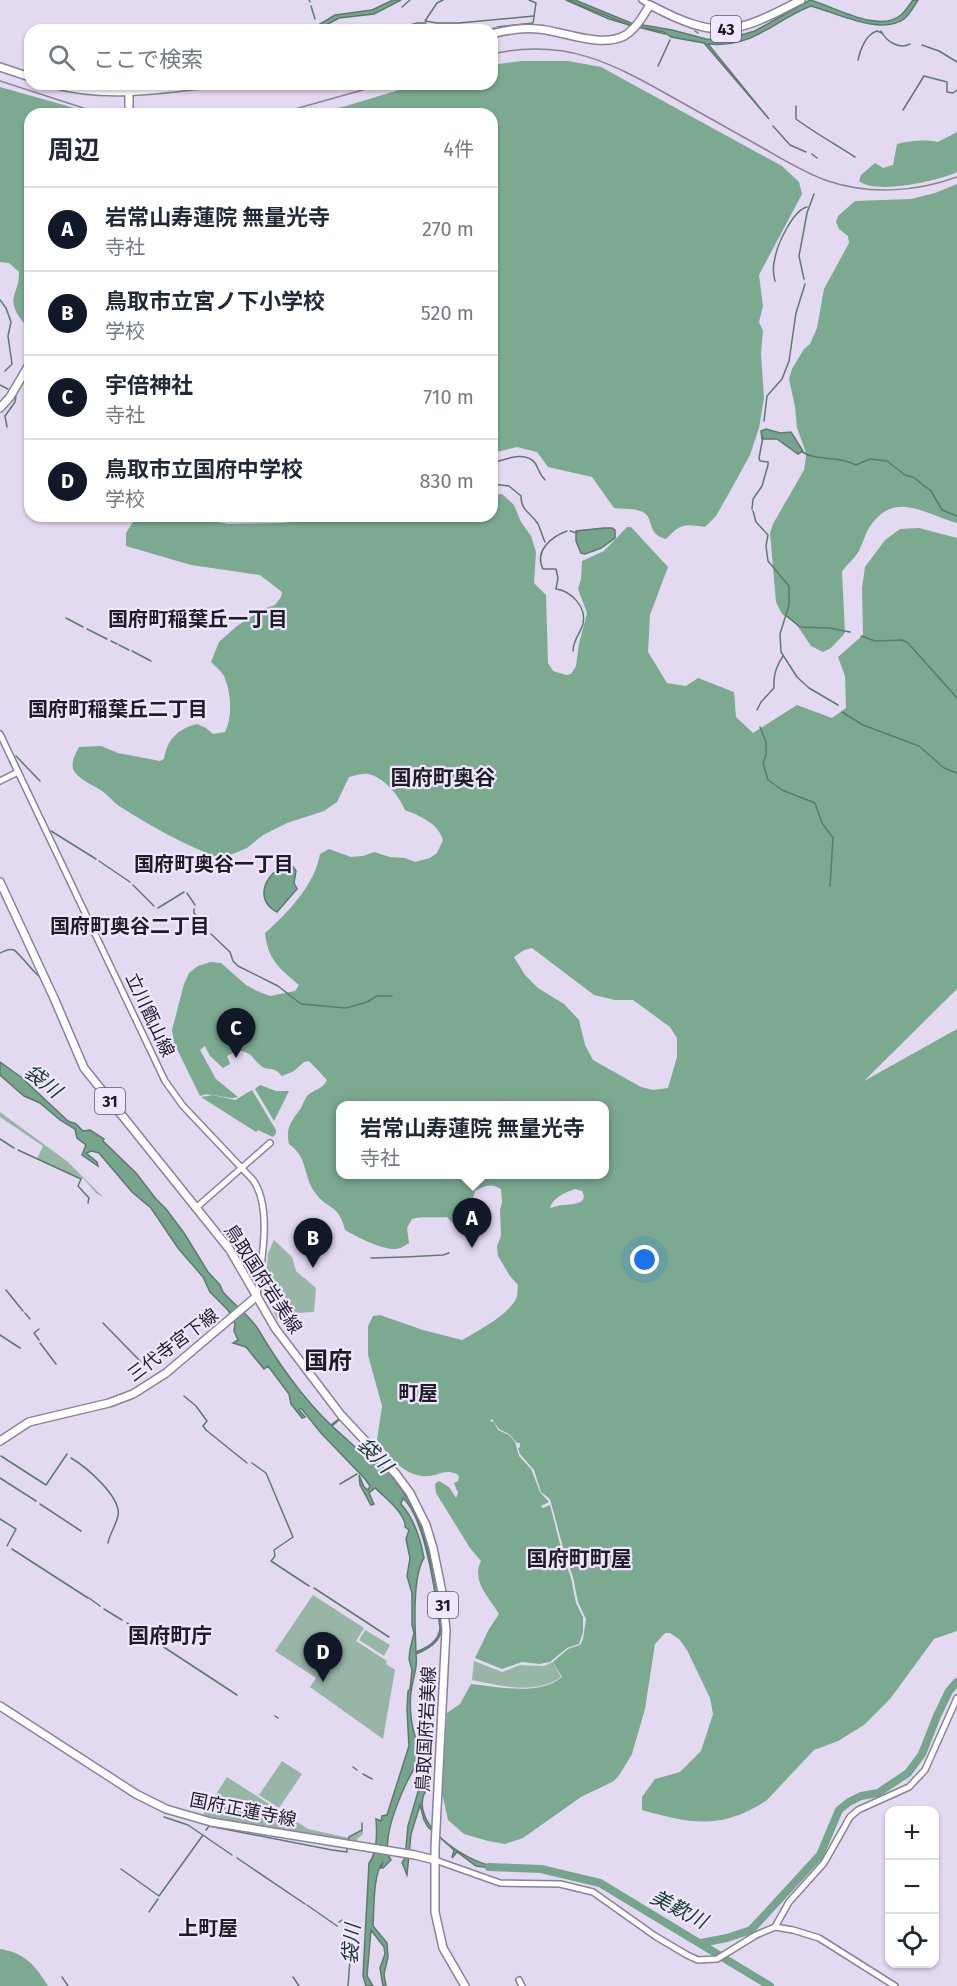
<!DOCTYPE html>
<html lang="ja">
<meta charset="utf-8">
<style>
:root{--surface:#fff;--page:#f6f6f7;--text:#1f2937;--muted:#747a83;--line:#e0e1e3;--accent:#111827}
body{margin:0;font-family:"Fira Sans","Noto Sans JP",sans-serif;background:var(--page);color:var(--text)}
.controls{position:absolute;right:18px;bottom:18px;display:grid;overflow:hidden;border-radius:12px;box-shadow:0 2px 4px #0004}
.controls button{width:54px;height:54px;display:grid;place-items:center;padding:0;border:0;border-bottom:2px solid var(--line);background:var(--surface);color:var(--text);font:30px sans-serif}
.you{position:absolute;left:645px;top:1260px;width:21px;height:21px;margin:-15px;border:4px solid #fff;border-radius:50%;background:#1a73e8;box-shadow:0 0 0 9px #1a73e833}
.badge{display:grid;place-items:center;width:39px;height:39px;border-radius:50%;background:var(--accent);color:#fff;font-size:20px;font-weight:700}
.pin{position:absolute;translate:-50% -50px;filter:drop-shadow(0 2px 3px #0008)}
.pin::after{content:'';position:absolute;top:32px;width:21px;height:18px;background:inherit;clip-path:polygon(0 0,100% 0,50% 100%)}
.popup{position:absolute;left:336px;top:1101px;width:273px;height:78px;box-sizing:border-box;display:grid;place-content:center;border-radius:12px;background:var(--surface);filter:drop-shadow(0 2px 4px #0005);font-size:20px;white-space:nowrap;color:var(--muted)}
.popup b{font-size:22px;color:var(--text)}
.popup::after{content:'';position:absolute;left:50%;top:100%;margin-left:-12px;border:12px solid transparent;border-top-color:var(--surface)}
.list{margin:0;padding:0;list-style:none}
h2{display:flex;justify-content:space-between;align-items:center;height:78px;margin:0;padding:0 24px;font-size:26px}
h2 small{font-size:20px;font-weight:400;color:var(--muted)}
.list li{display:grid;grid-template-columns:39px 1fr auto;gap:18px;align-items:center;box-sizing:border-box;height:84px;padding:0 24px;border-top:2px solid var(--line)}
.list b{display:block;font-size:22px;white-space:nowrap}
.list p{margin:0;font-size:20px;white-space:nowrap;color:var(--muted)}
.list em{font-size:20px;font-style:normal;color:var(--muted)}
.icon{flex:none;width:33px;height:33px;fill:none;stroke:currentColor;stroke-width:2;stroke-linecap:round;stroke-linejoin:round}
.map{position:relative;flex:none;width:957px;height:1986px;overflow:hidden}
.search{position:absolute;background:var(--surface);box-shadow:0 2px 4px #0004;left:24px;top:24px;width:474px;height:66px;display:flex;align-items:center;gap:15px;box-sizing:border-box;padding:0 21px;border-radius:18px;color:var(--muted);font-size:22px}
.panel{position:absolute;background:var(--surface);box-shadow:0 2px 4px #0004;left:24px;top:108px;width:474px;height:414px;border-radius:18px}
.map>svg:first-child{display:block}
.green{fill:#98b6a6}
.forest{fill:#7caa91;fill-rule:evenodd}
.water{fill:#76a48c;stroke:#5c7b6d;stroke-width:1.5;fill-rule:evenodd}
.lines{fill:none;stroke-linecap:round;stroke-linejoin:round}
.stream{stroke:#5c7b6d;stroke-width:1.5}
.river{stroke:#76a48c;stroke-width:8}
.minor-casing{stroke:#8a8298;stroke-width:8}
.major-casing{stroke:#8a8298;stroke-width:10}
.minor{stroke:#fff;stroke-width:5}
.major{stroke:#fff;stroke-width:7}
.rail{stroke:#8b8495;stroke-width:1.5}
.labels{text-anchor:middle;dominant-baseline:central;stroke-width:4.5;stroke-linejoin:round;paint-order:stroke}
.shield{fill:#f0e6ff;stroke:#5e5966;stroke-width:1.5}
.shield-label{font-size:16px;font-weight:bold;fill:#1f1c24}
.street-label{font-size:18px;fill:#1f1c24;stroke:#f0e6ff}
.neighbourhood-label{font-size:20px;font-weight:bold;fill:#1f1c24;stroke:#f0e6ff}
.water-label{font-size:20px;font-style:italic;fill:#133a28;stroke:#f0e6ff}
.quarter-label{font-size:21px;font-weight:bold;fill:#1f1c24;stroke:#f0e6ff}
.district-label{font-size:24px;font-weight:bold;fill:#1f1c24;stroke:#f0e6ff}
</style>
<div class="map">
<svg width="957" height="1986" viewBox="0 0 957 1986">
<rect width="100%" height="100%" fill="#e3d9f1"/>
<g class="green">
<polygon points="0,1112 68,1162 103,1197 96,1193 83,1178 81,1179 37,1159 43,1146 0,1117"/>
<polygon points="274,1240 292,1257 296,1271 316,1288 314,1312 296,1313 277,1319 265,1293 268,1253"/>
<polygon points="313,1595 364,1628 356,1641 387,1661 386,1664 395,1670 383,1739 310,1687 316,1678 275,1651"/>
<polygon points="365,1630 390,1645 384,1656 359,1640"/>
<path d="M474,1661L502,1672L520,1665L544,1666L553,1662L561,1677C538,1695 499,1686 472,1680Z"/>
<polygon points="282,1761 302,1774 279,1808 259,1795"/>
<polygon points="227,1777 308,1829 349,1838 363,1830 363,1834 355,1841 202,1816"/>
</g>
<g class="forest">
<path d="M521,61H568L601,67L782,166L799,182L802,194L759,275L763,306L759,322L763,331L761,353L764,398L759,428L750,455L733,486L716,516L705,527C684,524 681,523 666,539C646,534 655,519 643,512C634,508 624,509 614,508L592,477L548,467L537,452L517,447L492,453V114H312L346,106L419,84H492V65Z"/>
<path d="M0,87L78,109L87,114H30V331C23,321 10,309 14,296C17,287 19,282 19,272L9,263L0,262Z"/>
<path d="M957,132V172C938,181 875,195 859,181L861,175L875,163L883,168L893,165L897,144C909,141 924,139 938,142Z"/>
<path d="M957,184V523C924,514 894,489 869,528C864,536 862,547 857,554C852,561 846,565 842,572L845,633L831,648L823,652L811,646L797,625L782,614L776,602L770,533L773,524L804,470L806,457L805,450L797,428L795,407L789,379L792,369L804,349L810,344L817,328L824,289L849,243L848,236L839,229L836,222L838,216L855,201L911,199L935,193Z"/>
<path d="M502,494L514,505L521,522L531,536L536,552L534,583L546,595L548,663L553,671L566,675L571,674L576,666L579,644L587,613L578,589L581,579L582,561L604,551L627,527H631L668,567L650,615L648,652L667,683L686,686L698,678L734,692L736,717L753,733L797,705L832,718L846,708L845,676L838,657L863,635L862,588L865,567L885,540L900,529L919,528L957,538V989L864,1081L957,1029V1631L934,1639L890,1699L864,1725L838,1741L814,1750L767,1800C722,1830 691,1824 642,1810V1797L655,1779L680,1772L701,1751L713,1714L710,1698L687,1650L679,1639L670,1633H665L655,1644L645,1709L632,1754L620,1774L614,1781L581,1797L523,1838L505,1844L488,1841L464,1834L448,1820L442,1793L447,1713L460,1704L471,1684C498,1687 540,1696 562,1677L553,1662L568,1649L580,1645L583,1639L586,1619L578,1602L573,1577L564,1551L550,1499L541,1492L534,1470L520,1454L518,1448L520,1447V1443H517L509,1434L499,1429L492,1419L490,1421L494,1422L498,1430L509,1435L515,1442L519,1456L531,1469L540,1492L549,1502L541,1506L543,1508L550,1505L562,1552L571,1578L576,1603L583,1617V1632L579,1644L567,1648L550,1662L539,1664L522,1662L502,1669L475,1658L489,1629L499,1614C489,1597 471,1581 481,1561L470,1548L436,1493L435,1484L439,1481L449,1487L456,1498L458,1493L454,1483L458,1481L459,1477L457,1474C443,1469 441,1475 429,1476C405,1478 390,1457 377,1440L382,1406L368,1355V1326L373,1316L380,1315L423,1330L462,1340C478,1331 507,1316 516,1299C518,1295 517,1290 518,1285L510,1276L498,1256L497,1246L501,1236L500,1210L502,1202L501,1189C492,1183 484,1185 475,1191L470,1211L461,1229L457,1228L447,1217C435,1218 423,1216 412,1219L407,1228L409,1243C406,1245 400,1249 396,1249C382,1250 357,1237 345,1230C339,1204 328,1210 316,1194C302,1176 309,1158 289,1144C285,1127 292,1121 301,1108C303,1104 305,1098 308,1095C315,1089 323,1089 327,1080L309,1061L304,1062L294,1071L282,1076C273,1065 269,1072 261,1066C250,1057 255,1054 238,1050L227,1056L230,1064L223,1068L210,1056L205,1046L200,1050L216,1079L238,1097C226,1101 213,1091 200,1096L174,1043L172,1030L184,984L189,973L198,966L211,962L221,963L246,985L257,991L270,996L295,991L299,985C279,968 268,960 265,933C288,913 315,884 320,854L329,849L351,857L363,856L374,852L390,857L405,858L415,862L430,858L437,853L443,840C438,823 420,816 405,810C399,796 384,777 368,774C362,773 354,776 349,777L337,802L324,811L287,823L263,835L247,848L221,859C183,844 154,828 119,806C113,802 108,795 102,791C93,785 77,779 73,769C71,761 76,753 79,747L101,746L118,753L160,761L164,759C167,739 178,729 197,724L206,728L213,734L225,732C233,716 231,692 224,676C221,671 215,666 211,662L219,642L237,626L263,609L275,605L281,597L282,592L260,575L191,565L126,546V533L136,517L182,516L229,524L282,523L324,519L336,516H492V495ZM532,948L594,995L615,1000H633L670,1027L677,1038V1057L668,1088L653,1090L641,1087L593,1060L585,1045L579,1020L564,1004L538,988L525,975L514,957L524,950ZM340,1106H604V1174H340ZM575,1189L582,1191C589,1204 574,1204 564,1205C559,1205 555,1207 550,1208C553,1197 565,1193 575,1189Z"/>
<polygon points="260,1085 276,1091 289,1091 274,1121 255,1089"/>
<polygon points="252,1090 276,1130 276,1133 273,1137 258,1130 256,1132 201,1097 213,1095 235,1100"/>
<path d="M0,1949C25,1953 35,1965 48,1986H0Z"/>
</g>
<g class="water">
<polygon points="393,0 401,0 374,14 339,18 317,30 310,30 335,15 372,10"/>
<path d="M567,0H575L631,23L672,30L706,39L723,40L755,31L810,0C834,6 878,34 901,15C906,11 909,5 913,0H918C914,6 910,14 904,19C881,36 834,12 811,6C772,21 755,48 708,44L769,119L704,43L671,37L664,32L629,25Z"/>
<polygon points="766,429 780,433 791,432 803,451 798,454 777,439 762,439 761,431"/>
<polygon points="604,528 612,528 615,530 615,538 601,548 585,554 581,553 576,541 576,531"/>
<path d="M291,864L296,871L294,883L297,889L277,912C251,899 268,868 291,864Z"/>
<path d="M0,1062L21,1077L68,1121L76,1124L83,1131L90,1130L104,1139L103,1141L136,1173L156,1199L166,1209L184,1233L208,1272L220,1285L223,1292C234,1305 249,1315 258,1329C276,1360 304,1400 331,1425L340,1418C372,1454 406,1483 422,1530H424L423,1533C429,1554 445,1614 441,1632C438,1644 426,1650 416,1654C418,1666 414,1675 412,1686C408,1705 411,1735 422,1751L419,1759L430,1785C428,1789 424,1792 423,1797C415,1830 471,1865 499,1867V1869L476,1866L457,1852L452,1858L454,1850L428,1827L424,1820L420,1805L411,1834L407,1875C405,1871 405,1868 402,1863L405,1858L408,1826L423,1775L417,1764C405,1783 378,1840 391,1860L383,1868H381L383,1862C373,1872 374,1911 373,1926L387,1943L388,1957L384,1974L386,1986H383L380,1968L385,1954L384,1947L371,1930L367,1976L373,1986H366L363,1976L369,1863C378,1852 377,1832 376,1819L381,1821L382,1816L387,1815L409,1746L407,1710L408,1691L410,1689L412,1670L409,1659L410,1650L414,1633L412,1625V1593L407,1576L410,1558L406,1539L409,1530L405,1527C407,1515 384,1496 375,1488L369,1493L374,1504L371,1505L360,1485L359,1475L364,1487L368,1490L370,1486L365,1479L321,1433L301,1408L299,1410L305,1417L302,1418L291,1404L289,1394L268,1366L264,1369L246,1347L233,1343L238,1340L234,1331L235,1324L228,1310L210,1292L203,1277L178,1248L151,1208L132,1192L99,1153L92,1151L86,1153L97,1162L98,1166L82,1155L86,1145L77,1138L75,1129L60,1120L40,1103L24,1096L0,1075ZM340,1419L387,1471L364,1455L332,1426ZM403,1498C426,1519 436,1596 440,1628C439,1641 428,1647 416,1652C415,1629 412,1576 424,1558C420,1537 414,1518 401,1504Z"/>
</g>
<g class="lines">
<g class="stream">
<polyline points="309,0 310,2"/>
<polyline points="443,0 437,3 425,21 437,23 459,23 534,16"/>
<polyline points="566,0 609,19 633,26"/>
<polyline points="311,6 315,19"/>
<polyline points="402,7 410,0"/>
<polyline points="376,27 407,26 417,23 426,23"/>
<polyline points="497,27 533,23 536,3 529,0"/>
<polyline points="638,27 665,34"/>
<polyline points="438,30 438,25"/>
<polyline points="488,30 495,28"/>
<polyline points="695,31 698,33"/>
<path d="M881,31C886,41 899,50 910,44"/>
<polyline points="922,45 939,51 957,62"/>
<path d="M858,60C860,50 866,34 877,31L882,33"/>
<polyline points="658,66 670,40"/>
<polyline points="325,88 338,84"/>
<path d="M796,106V119C815,133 835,144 855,157"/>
<polyline points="903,110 924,76 947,82 947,92 953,93 957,90"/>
<polyline points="773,126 790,145 806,152"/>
<polyline points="812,154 817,158"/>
<polyline points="804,279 799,256 807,213 814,194"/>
<path d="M775,281C773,274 773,265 775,258C777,245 793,210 807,207"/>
<polyline points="0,300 6,308 11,322 8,336 12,364 5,371"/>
<polyline points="0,385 8,389"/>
<polyline points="764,421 767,396 782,379 789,361 796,313 805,284"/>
<polyline points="7,427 5,416 15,402 16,396"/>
<path d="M802,452C819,462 838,455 856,465L870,459L887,461L905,475L913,477L931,491L942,510L957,516"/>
<path d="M492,463C504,460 525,450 535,463C539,469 539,474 545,480"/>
<path d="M492,484L509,486L521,496C521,512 531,512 538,524C541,530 542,536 545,542"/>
<polyline points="752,509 753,499 762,486 768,465 768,462 760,461 759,458 763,437"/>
<polyline points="753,511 756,522 768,535 766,546 768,561 789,586 789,605 780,634 781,652 797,677 809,688 838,705"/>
<path d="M567,531C551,537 534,551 543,569H556L558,578L556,589C571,591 587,607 583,624C580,634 573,640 573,651"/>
<polyline points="570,531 577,533"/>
<polyline points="787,616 800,627 829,628 850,632"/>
<polyline points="66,618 83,627"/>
<polyline points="87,629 107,639"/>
<polyline points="861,636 875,641 902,640 908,643 957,698"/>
<polyline points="111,641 117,644"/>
<polyline points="119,645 129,650"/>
<polyline points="132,651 151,661"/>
<path d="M757,710L761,702L774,688C773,675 776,666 783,656"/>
<polyline points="842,712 863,725 919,746 944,768 957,773"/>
<polyline points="760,727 766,742 766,755 763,763 768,780 782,790 815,803 822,823 833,838 830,886"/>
<polyline points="16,756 40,781"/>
<polyline points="51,831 96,859"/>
<polyline points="99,861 130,882"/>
<polyline points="133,885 154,906"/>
<polyline points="187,893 195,905"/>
<polyline points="158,908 184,892"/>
<polyline points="194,909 194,913 208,929"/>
<polyline points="211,934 230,952 233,961 238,966 278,986 301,1004 346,1008 367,1002 377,996 392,996"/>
<path d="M0,953C5,951 9,948 14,950C19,953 34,973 42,979"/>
<polyline points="0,1139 14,1148"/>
<polyline points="18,1150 81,1179 78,1186 89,1198 88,1203"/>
<polyline points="405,1257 443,1255 449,1253"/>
<polyline points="371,1258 404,1257"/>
<polyline points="6,1290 23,1311"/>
<polyline points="25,1313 30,1319"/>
<polyline points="103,1323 141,1362"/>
<polyline points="0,1335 20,1348"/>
<polyline points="39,1340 34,1333 39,1329"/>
<polyline points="40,1343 56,1364"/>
<polyline points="184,1396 196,1406 207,1421 203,1426 206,1430 247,1463"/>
<polyline points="1,1456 46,1485 67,1454"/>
<path d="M71,1458C85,1466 122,1497 118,1516C116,1525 110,1533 108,1543"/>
<polyline points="252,1463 266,1473 293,1537 274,1550 275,1556 271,1561 309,1586"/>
<polyline points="0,1478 36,1501"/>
<polyline points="340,1484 357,1474"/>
<polyline points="40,1504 81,1531"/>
<polyline points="0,1519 16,1529 7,1546"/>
<polyline points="12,1549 88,1598"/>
<polyline points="314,1588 389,1637"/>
<polyline points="89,1598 100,1606"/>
<polyline points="104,1609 122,1620"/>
<polyline points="127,1623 237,1695"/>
<polyline points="275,1716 278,1718"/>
<polyline points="353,1767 357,1770"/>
<polyline points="363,1774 372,1779"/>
<polyline points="164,1817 188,1825 232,1855"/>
<polyline points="206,1830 209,1826 332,1850 347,1852 347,1849"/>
<polyline points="348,1840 349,1837 362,1830 362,1823"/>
<polyline points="237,1858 305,1904"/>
<polyline points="121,1869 159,1896 203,1835"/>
<polyline points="307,1905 337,1926"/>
<polyline points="149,1912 158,1899"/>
<polyline points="339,1922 342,1920"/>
<polyline points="345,1924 352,1934 348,1986"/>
<polyline points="62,1977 68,1986"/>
<polyline points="293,1977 299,1986"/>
</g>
<g class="river">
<polyline points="489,1867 541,1869 600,1883 770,1986"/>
<polyline points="701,1943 727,1938 751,1930 820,1855 839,1810 849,1802 861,1796 878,1793 908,1773 922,1754 937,1716 949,1691 957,1682"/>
</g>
<g class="minor-casing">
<g id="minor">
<polyline points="642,0 650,5"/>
<path d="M0,734L165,1081L183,1106L253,1180C273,1208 261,1263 257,1296"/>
<polyline points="0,781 18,772"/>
<polyline points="197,1207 270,1143"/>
<polyline points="435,1860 500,1883 560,1884 593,1892 655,1936 687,1955 698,1960 717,1959 756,1935 775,1927 793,1930 819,1938 895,1986"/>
<polyline points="775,1927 789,1902 824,1863 850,1817 858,1810 909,1787 925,1770 957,1698"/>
<polyline points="519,1980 522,1986"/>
</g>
</g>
<g class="major-casing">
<g id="major">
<path d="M492,34C507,30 522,27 538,29C563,31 600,48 624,36C636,29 643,16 650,5C718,41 736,34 801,0"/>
<polyline points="0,67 30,77"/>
<path d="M53,84C103,98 157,90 208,84"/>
<polyline points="287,84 318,84"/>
<polyline points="129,114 129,91"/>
<polyline points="0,408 10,397 30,363"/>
<polyline points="0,882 54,998 84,1068 230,1250 275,1328 341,1415 396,1474 410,1493 426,1525 433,1548 442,1592 446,1630 435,1848 435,1912 443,1948 465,1986"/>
<polyline points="0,1441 29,1422 109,1403 133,1394 166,1373 257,1296"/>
<polyline points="0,1706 136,1794 166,1809 211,1822 415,1855 435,1860"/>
</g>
</g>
<use href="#minor" class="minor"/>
<use href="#major" class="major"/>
<g class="rail">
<path d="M492,54C565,38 610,62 672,97C702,114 733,131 763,148C784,160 805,173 828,181C870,195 916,192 957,177"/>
<polyline points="0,81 102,114"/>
<polyline points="277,114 384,84"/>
</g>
</g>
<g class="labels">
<g class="shield">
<rect x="711" y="16" width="30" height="26" rx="4.5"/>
<rect x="95" y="1088" width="30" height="26" rx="4.5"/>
<rect x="428" y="1592" width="30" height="26" rx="4.5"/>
</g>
<g class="shield-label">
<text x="726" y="29">43</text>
<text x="110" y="1101">31</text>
<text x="443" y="1605">31</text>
</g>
<g class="street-label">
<text transform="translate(150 1015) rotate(65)">立川甑山線</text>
<text transform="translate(263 1279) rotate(57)">鳥取国府岩美線</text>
<text transform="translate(173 1345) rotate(-37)">三代寺宮下線</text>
<text transform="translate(426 1729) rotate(-87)">鳥取国府岩美線</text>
<text transform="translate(243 1810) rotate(11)">国府正蓮寺線</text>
</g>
<g class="neighbourhood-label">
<text x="198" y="619">国府町稲葉丘一丁目</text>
<text x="118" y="709">国府町稲葉丘二丁目</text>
<text x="214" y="864">国府町奥谷一丁目</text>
<text x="130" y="926">国府町奥谷二丁目</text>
<text x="418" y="1393">町屋</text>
<text x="208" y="1928">上町屋</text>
</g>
<g class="water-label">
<text transform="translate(43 1081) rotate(38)">袋川</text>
<text transform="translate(375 1455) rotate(46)">袋川</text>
<text transform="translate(679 1909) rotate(27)">美歎川</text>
<text transform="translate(351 1944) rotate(-85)">袋川</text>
</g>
<g class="quarter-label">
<text x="443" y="778">国府町奥谷</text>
<text x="579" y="1559">国府町町屋</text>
<text x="170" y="1636">国府町庁</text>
</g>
<g class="district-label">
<text x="328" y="1361">国府</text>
</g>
</g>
</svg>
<div class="controls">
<button>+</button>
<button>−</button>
<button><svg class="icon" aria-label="locate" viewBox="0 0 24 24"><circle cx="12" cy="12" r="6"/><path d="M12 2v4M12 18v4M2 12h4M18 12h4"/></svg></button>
</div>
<div class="you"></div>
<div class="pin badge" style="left:472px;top:1248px">A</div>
<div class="popup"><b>岩常山寿蓮院 無量光寺</b>寺社</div>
<div class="pin badge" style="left:313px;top:1268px">B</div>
<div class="pin badge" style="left:236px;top:1058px">C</div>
<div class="pin badge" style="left:323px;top:1682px">D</div>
<div class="search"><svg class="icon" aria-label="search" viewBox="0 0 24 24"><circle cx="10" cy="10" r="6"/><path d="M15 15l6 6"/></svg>ここで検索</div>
<section class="panel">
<h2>周辺<small>4件</small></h2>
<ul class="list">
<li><span class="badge">A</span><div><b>岩常山寿蓮院 無量光寺</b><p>寺社</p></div><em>270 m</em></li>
<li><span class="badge">B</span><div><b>鳥取市立宮ノ下小学校</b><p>学校</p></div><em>520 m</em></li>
<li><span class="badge">C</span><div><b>宇倍神社</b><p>寺社</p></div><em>710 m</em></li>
<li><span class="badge">D</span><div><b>鳥取市立国府中学校</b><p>学校</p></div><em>830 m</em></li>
</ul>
</section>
</div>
